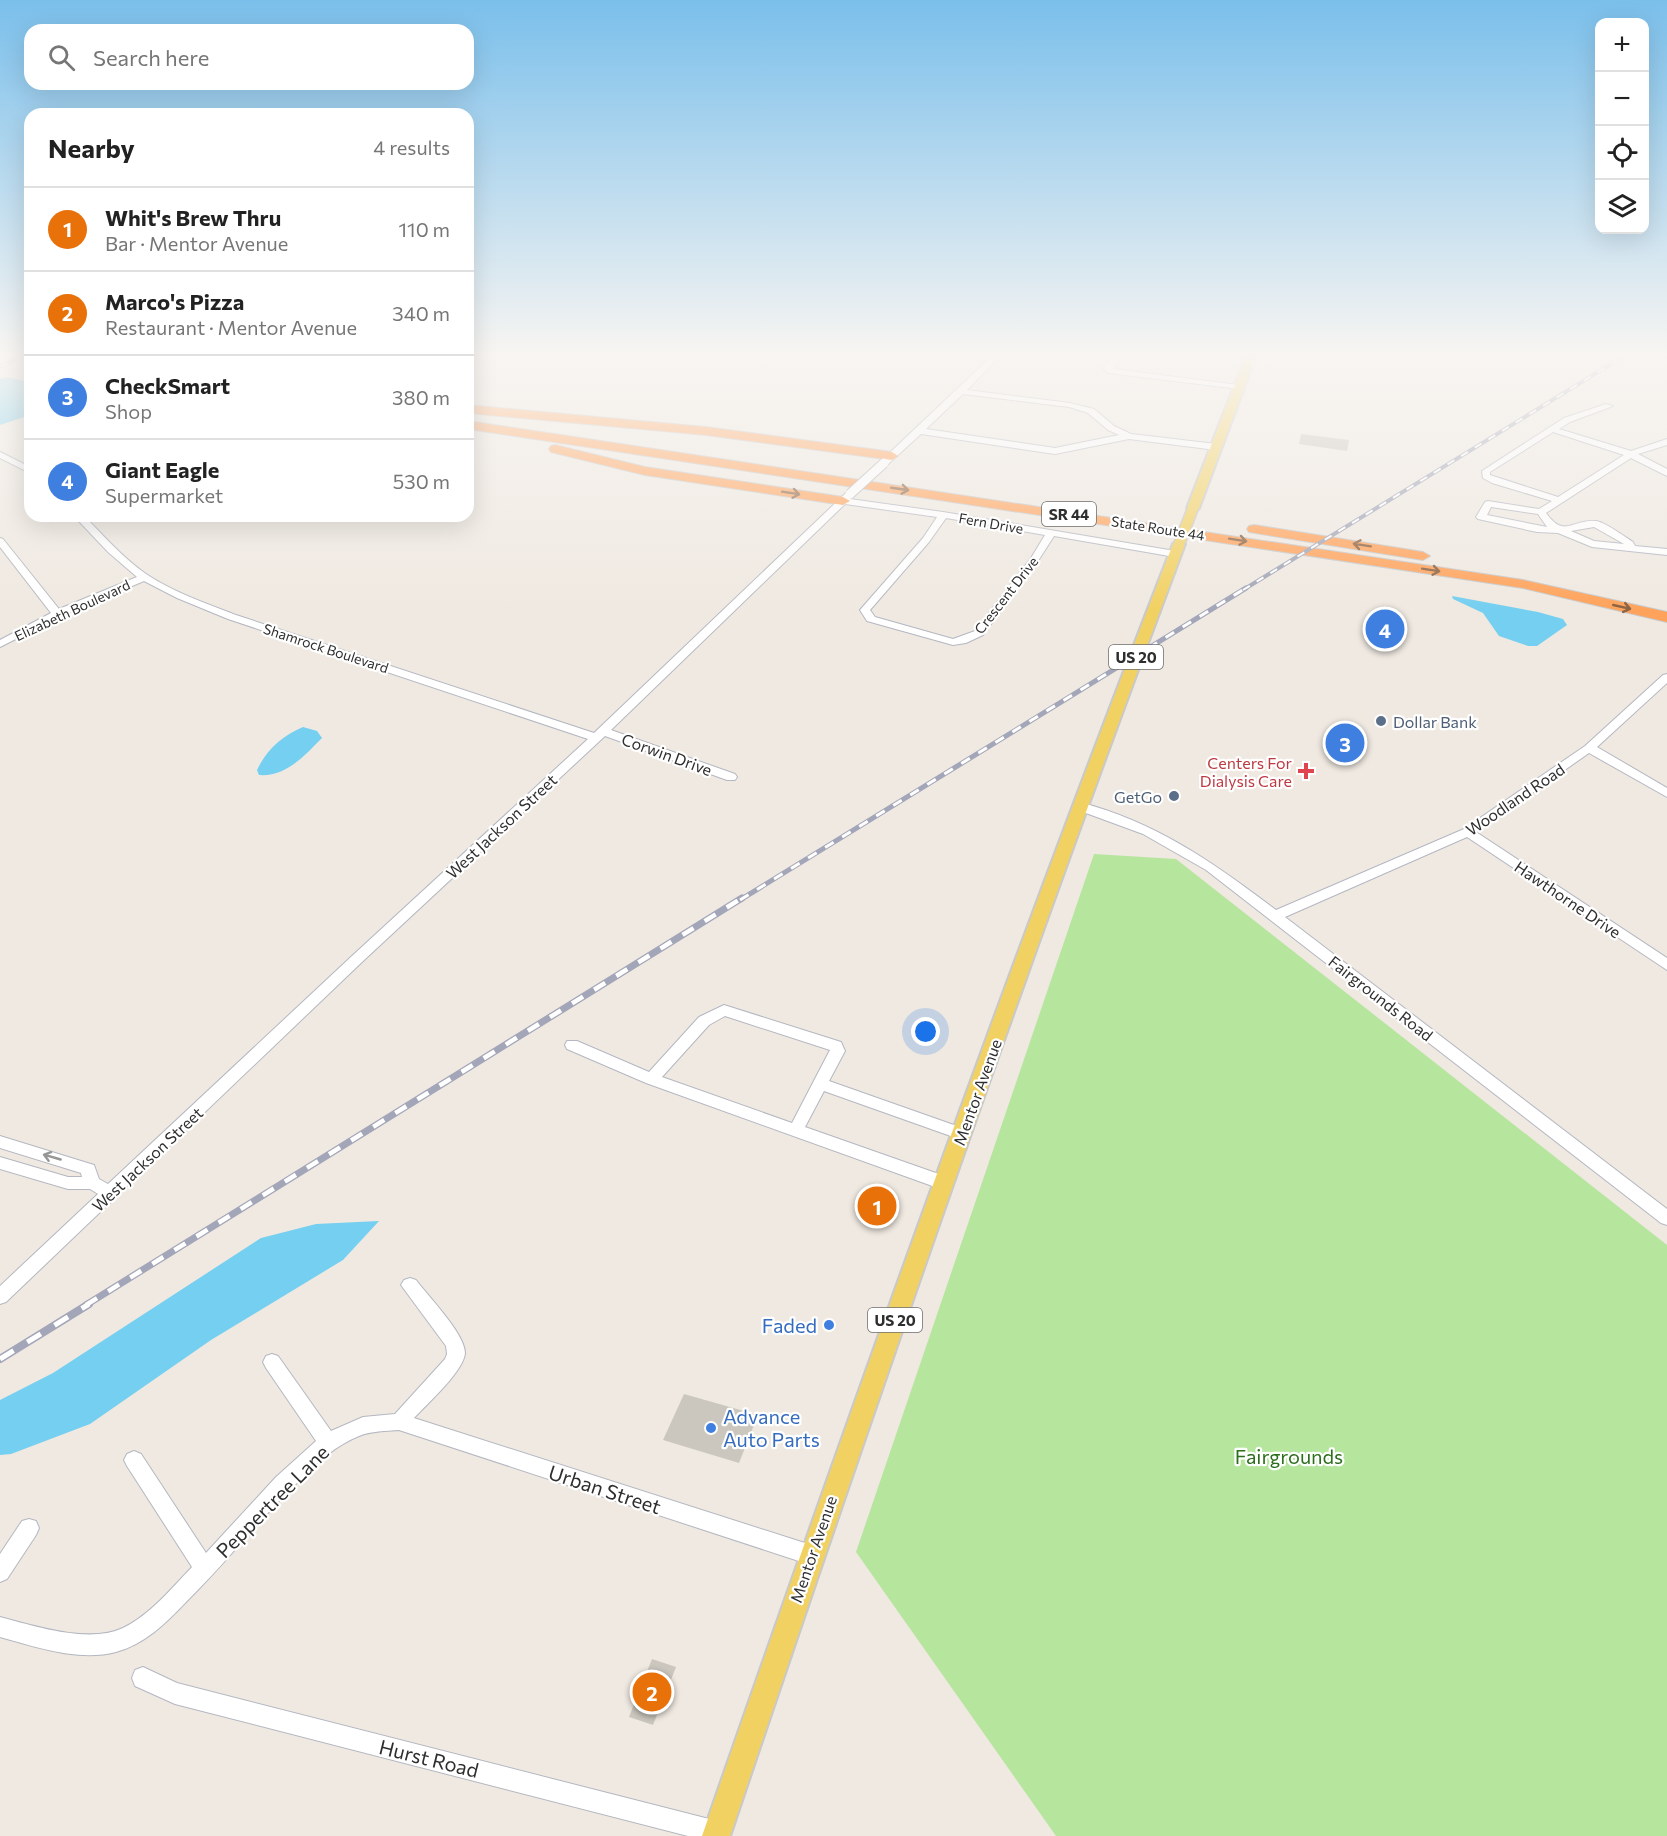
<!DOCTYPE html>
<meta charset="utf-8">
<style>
:root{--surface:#fff;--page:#f2f2f2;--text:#222;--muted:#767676;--line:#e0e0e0;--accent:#4264fb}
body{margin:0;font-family:Commissioner,sans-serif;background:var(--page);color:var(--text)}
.controls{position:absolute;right:18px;top:18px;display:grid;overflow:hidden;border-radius:12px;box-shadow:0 6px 24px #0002}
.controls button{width:54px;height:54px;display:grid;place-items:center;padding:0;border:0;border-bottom:2px solid var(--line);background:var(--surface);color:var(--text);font:30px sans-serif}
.you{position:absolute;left:926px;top:1032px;width:21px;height:21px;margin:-15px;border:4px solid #fff;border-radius:50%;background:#1a73e8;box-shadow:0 0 0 9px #1a73e833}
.badge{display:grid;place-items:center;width:39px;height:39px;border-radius:50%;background:var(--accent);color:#fff;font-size:20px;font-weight:700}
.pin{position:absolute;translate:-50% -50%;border:3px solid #fff;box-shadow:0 2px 6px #0006}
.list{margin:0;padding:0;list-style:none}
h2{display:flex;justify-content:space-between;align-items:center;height:78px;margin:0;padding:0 24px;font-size:26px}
h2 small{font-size:20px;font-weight:400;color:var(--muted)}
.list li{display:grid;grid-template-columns:39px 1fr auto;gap:18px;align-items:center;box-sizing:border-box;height:84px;padding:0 24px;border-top:2px solid var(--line)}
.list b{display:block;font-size:22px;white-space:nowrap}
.list p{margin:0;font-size:20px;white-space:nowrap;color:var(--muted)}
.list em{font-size:20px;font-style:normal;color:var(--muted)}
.icon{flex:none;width:33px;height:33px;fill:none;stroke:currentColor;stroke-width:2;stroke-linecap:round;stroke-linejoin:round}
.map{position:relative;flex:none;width:1667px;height:1836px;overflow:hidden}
.search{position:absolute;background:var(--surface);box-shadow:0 6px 24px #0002;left:24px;top:24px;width:450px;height:66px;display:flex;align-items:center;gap:15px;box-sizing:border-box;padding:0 21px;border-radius:18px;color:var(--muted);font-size:22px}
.panel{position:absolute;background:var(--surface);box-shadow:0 6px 24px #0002;left:24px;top:108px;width:450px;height:414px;border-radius:18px}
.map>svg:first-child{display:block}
.green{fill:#b6e59e}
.water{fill:#75cff0}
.building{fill:#cbc7bf}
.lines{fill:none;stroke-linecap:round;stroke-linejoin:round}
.minor-casing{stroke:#b4b7c1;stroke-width:2}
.major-casing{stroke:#c9c9c9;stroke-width:4}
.highway-casing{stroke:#c9c9c9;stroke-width:2}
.minor{fill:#fff;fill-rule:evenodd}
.major{fill:#f2d163;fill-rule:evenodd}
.highway{fill:#ffa35c;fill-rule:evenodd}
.rail-far3-casing{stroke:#a3a6b8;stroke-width:4}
.rail-far2-casing{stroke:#a3a6b8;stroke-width:5}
.rail-far1-casing{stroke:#a3a6b8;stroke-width:7}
.rail-casing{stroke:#a3a6b8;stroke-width:8}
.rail-far3{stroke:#fff;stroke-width:2;stroke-dasharray:8;stroke-linecap:butt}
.rail-far2{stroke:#fff;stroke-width:3;stroke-dasharray:10;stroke-linecap:butt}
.rail-far1{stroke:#fff;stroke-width:4.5;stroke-dasharray:13;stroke-linecap:butt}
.rail{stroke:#fff;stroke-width:5;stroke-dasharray:16;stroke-linecap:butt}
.minor-bridge-casing{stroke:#b4b7c1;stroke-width:11;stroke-linecap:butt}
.major-bridge-casing{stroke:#c9c9c9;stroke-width:13;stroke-linecap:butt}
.minor-bridge{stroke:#fff;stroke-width:9}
.major-bridge{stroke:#f2d163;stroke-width:10}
.oneway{stroke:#8c6343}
.oneway2{stroke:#969696}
.service-dot{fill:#5c6f8a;stroke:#fff;stroke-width:2}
.health-dot{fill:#e0444e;stroke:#fff;stroke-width:2}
.shop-dot{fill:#3f7fe0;stroke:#fff;stroke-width:2}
.labels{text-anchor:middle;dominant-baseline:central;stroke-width:4.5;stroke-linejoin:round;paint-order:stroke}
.far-street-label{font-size:14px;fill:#2e2e2e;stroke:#fff}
.shield{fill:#fff;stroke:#6d6d6d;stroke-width:1.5}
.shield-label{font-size:15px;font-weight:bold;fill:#2e2e2e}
.service-label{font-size:16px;fill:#4e5e75;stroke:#fff;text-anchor:start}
.street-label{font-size:16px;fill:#2e2e2e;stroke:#fff}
.health-label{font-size:16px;fill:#be3a42;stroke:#fff;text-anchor:end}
.near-shop-label{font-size:20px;fill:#366cbe;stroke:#fff;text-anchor:end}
.near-park-label{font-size:20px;fill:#2c6e1b;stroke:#fff}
.near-street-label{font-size:20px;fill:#2e2e2e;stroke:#fff}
</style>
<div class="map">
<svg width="1667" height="1836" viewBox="0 0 1667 1836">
<rect width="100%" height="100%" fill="#efe9e1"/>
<polygon class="green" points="1094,854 1176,859 1667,1245 1667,1836 1056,1836 856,1552"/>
<g class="water">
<polygon points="6,377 30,382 30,415 0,425 0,379"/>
<polygon points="1452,596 1538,612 1563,619 1567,625 1537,646 1528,646 1499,636 1483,613 1453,599"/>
<path d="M303,727L317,731L322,738C304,756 286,777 259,775L257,770C267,749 282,736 303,727Z"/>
<polygon points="379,1221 343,1260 211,1340 90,1424 11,1454 0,1455 0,1400 53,1373 261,1238 316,1224"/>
</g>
<g class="building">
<polygon points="1301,434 1349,440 1347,451 1299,444"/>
<polygon points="868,1189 899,1198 887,1224 856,1214"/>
<polygon points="684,1394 758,1415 739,1463 663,1440"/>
<polygon points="652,1659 676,1667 653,1725 629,1717"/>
</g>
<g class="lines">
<g class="minor-casing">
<g id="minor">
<path d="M995,353H1003L967,390L1070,403L1094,409L1114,426L1131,434L1216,444L1220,447L1216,450L1129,439L1055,454L921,434L887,465H881V461ZM963,394L1069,407L1088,413L1108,430L1119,435L1055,448L926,429Z"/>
<polygon points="1113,353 1121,353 1113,369 1239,385 1243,387 1239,389 1108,373 1103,369"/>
<polygon points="1221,353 1241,353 1255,356 1251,358"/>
<path d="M1606,404L1613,406L1570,422L1559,429L1631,451L1667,439V445L1638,454L1667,469V476L1631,458L1546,513C1565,539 1572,519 1596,521C1605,522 1625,537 1633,542L1635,546L1667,549V555L1592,547L1558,533L1537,532L1478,519L1476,517L1485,502L1488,501L1539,509L1552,501L1492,483L1483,478L1482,471L1564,418ZM1553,432L1624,455L1558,497L1490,475V472ZM1491,507L1538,514L1547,527L1487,515ZM1594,527L1624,544L1594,541L1571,531Z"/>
<polygon points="0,452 30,467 30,473 0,458"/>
<path d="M847,492L855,494L850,499L943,512L1175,551L1180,554L1175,557L1054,536L1038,561L983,635L966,643L953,645L867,621L860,610L923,538L937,517L845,504L611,730L735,774L737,777L735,780H727L605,736L362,962L6,1302L0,1304V1286L98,1194L90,1189H68L0,1169V1157L68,1177H82L81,1173L0,1148V1136L94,1165L99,1179L108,1184L352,956L588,739L228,619L177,598L144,581L61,616L0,647V640L51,613L0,547V538L3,539L59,609L137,577L108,552L74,516H84C104,536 123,558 146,574C173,592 205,603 236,615L594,733ZM946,518L1045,535L1031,558L975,631L953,639L875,617L870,610L929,542Z"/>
<path d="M1667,674V683L1597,747L1667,788V797L1589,753L1476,832L1667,958V970L1467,837L1285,917L1667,1209V1225L1661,1223L1206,870L1143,834L1075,809L1073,806L1079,802C1156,822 1214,863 1276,910L1464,829L1585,746L1663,675Z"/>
<path d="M724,1005L841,1042L845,1051L829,1081L968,1130L970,1134L968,1138L962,1140L824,1091L805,1127L950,1178L952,1183L950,1188L944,1189L938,1188L646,1083L567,1049L565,1045L567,1041H577L649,1072L699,1017ZM725,1016L830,1050L792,1123L662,1077L709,1025Z"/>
<path d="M410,1278L416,1280C428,1296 465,1334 465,1353C464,1371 427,1404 414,1418L811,1545L818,1548L821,1555L818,1562L811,1565L399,1430C386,1431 371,1431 359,1436C336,1445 318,1462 301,1479C260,1518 226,1563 186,1602C166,1623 145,1644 116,1652C79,1662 36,1647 0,1637V1617C34,1626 89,1644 123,1628C150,1615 172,1588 192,1567L127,1466L124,1460L127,1454L134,1451L141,1454L206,1553L276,1477L316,1441L266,1368L263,1362L266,1356L272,1354L278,1356L331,1431L363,1417L395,1414L445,1359L447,1354L446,1346L401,1285L404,1280Z"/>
<polygon points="29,1519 36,1521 39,1528 36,1535 7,1579 0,1582 0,1554 22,1521"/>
<polygon points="143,1667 177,1683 717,1821 725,1824 728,1832 727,1836 688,1836 175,1704 135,1686 132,1678 135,1670"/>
</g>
</g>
<g class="major-casing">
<g id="major">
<polygon points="1247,353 1257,353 1199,508 1197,510 1189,510 1187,508"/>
<path d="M1179,540L1185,544C1024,972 876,1403 730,1836H702C853,1403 1007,971 1173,544Z"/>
</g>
</g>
<g class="highway-casing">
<g id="highway">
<polygon points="468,405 706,427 892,452 898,456 892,460 706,435 468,413"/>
<polygon points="468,421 1523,580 1667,612 1667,622 1523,588 468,429"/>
<polygon points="555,445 645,467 843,497 850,501 843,505 645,475 551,452 549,449 551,446"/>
<polygon points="1254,525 1423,552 1430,556 1423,560 1249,532 1247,529 1249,526"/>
</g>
</g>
<use href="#minor" class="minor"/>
<use href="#major" class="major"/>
<use href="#highway" class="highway"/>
<g class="rail-far3-casing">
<g id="rail-far3">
<polyline points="0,366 30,354"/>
<polyline points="1243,590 1629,353"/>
</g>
</g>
<g class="rail-far2-casing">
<polyline id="rail-far2" points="740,900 1246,588"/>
</g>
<g class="rail-far1-casing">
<polyline id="rail-far1" points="86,1305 742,898"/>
</g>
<g class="rail-casing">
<polyline id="rail" points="0,1359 89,1304"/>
</g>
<use href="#rail-far3" class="rail-far3"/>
<use href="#rail-far2" class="rail-far2"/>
<use href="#rail-far1" class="rail-far1"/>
<use href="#rail" class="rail"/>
<g class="minor-bridge-casing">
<polyline id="minor-bridge" points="850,494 884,463"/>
</g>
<g class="major-bridge-casing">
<polyline id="major-bridge" points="1179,544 1193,508"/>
</g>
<use href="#minor-bridge" class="minor-bridge"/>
<use href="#major-bridge" class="major-bridge"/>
</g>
<defs><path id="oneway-shaft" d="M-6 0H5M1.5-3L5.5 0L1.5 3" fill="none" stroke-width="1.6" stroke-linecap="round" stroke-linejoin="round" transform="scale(1.5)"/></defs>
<g class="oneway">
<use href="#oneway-shaft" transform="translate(900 489) rotate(8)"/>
<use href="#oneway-shaft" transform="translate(791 493) rotate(9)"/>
<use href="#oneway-shaft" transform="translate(1238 540) rotate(9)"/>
<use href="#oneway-shaft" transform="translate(1362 545) rotate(-171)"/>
<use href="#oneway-shaft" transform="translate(1431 570) rotate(9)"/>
<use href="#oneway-shaft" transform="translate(1622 607) rotate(13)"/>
</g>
<use class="oneway2" href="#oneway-shaft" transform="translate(52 1157) rotate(-164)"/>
<linearGradient id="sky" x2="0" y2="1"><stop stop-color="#7abfeb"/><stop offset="0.58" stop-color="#f8f5f2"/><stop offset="1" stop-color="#f8f5f2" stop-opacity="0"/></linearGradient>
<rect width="1667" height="610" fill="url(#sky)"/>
<g class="service-dot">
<circle cx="1381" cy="721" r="6"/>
<circle cx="1174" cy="796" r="6"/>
</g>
<path class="health-dot" d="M1303 762h6v6h6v6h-6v6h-6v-6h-6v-6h6z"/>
<g class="shop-dot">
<circle cx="829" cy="1325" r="6"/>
<circle cx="711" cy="1428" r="6"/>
</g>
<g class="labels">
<g class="far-street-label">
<text transform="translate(991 523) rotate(10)">Fern Drive</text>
<text transform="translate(1158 528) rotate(9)">State Route 44</text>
<text transform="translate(1006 595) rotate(-52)">Crescent Drive</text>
<text transform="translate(72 610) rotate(-25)">Elizabeth Boulevard</text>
<text transform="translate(326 648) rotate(18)">Shamrock Boulevard</text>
</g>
<g class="shield">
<rect x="1042" y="502" width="54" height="24" rx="4.5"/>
<rect x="1109" y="645" width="54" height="24" rx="4.5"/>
<rect x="868" y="1308" width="54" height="24" rx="4.5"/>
</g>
<g class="shield-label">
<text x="1069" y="514">SR 44</text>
<text x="1136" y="657">US 20</text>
<text x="895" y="1320">US 20</text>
</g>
<g class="service-label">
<text x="1393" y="721">Dollar Bank</text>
<text x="1162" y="796" text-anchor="end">GetGo</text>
</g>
<g class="street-label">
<text transform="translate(667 754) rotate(20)">Corwin Drive</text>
<text transform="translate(1515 799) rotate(-34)">Woodland Road</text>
<text transform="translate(501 826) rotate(-43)">West Jackson Street</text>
<text transform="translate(1568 899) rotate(34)">Hawthorne Drive</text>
<text transform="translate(1381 998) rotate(38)">Fairgrounds Road</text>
<text transform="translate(977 1092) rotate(-70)">Mentor Avenue</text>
<text transform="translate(147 1159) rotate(-43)">West Jackson Street</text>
<text transform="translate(813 1549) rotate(-71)">Mentor Avenue</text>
</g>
<g class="health-label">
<text x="1292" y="762">Centers For<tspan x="1292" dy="18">Dialysis Care</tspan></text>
</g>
<g class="near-shop-label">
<text x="817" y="1325">Faded</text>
<text x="723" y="1416" text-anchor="start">Advance<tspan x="723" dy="23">Auto Parts</tspan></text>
</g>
<g class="near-park-label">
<text x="1289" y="1456">Fairgrounds</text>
</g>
<g class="near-street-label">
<text transform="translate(605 1489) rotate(18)">Urban Street</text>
<text transform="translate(272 1501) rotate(-45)">Peppertree Lane</text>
<text transform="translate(429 1758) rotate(14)">Hurst Road</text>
</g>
</g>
</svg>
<div class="controls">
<button>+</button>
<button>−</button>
<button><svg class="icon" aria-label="locate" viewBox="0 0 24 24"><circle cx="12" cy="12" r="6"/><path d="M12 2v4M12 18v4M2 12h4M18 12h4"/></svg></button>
<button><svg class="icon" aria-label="layers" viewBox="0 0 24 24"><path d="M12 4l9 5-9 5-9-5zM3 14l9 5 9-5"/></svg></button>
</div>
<div class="you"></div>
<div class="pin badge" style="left:877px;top:1206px;background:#e8710a">1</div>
<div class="pin badge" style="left:652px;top:1692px;background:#e8710a">2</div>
<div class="pin badge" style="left:1345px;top:743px;background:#3f7fe0">3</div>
<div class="pin badge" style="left:1385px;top:629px;background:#3f7fe0">4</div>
<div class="search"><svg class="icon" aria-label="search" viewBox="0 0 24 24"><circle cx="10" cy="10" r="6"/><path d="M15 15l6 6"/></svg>Search here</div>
<section class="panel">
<h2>Nearby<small>4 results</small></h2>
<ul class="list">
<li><span class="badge" style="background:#e8710a">1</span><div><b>Whit's Brew Thru</b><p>Bar · Mentor Avenue</p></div><em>110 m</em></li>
<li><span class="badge" style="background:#e8710a">2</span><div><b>Marco's Pizza</b><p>Restaurant · Mentor Avenue</p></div><em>340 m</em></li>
<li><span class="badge" style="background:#3f7fe0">3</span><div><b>CheckSmart</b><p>Shop</p></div><em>380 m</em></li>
<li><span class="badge" style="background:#3f7fe0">4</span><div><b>Giant Eagle</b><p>Supermarket</p></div><em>530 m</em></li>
</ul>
</section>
</div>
